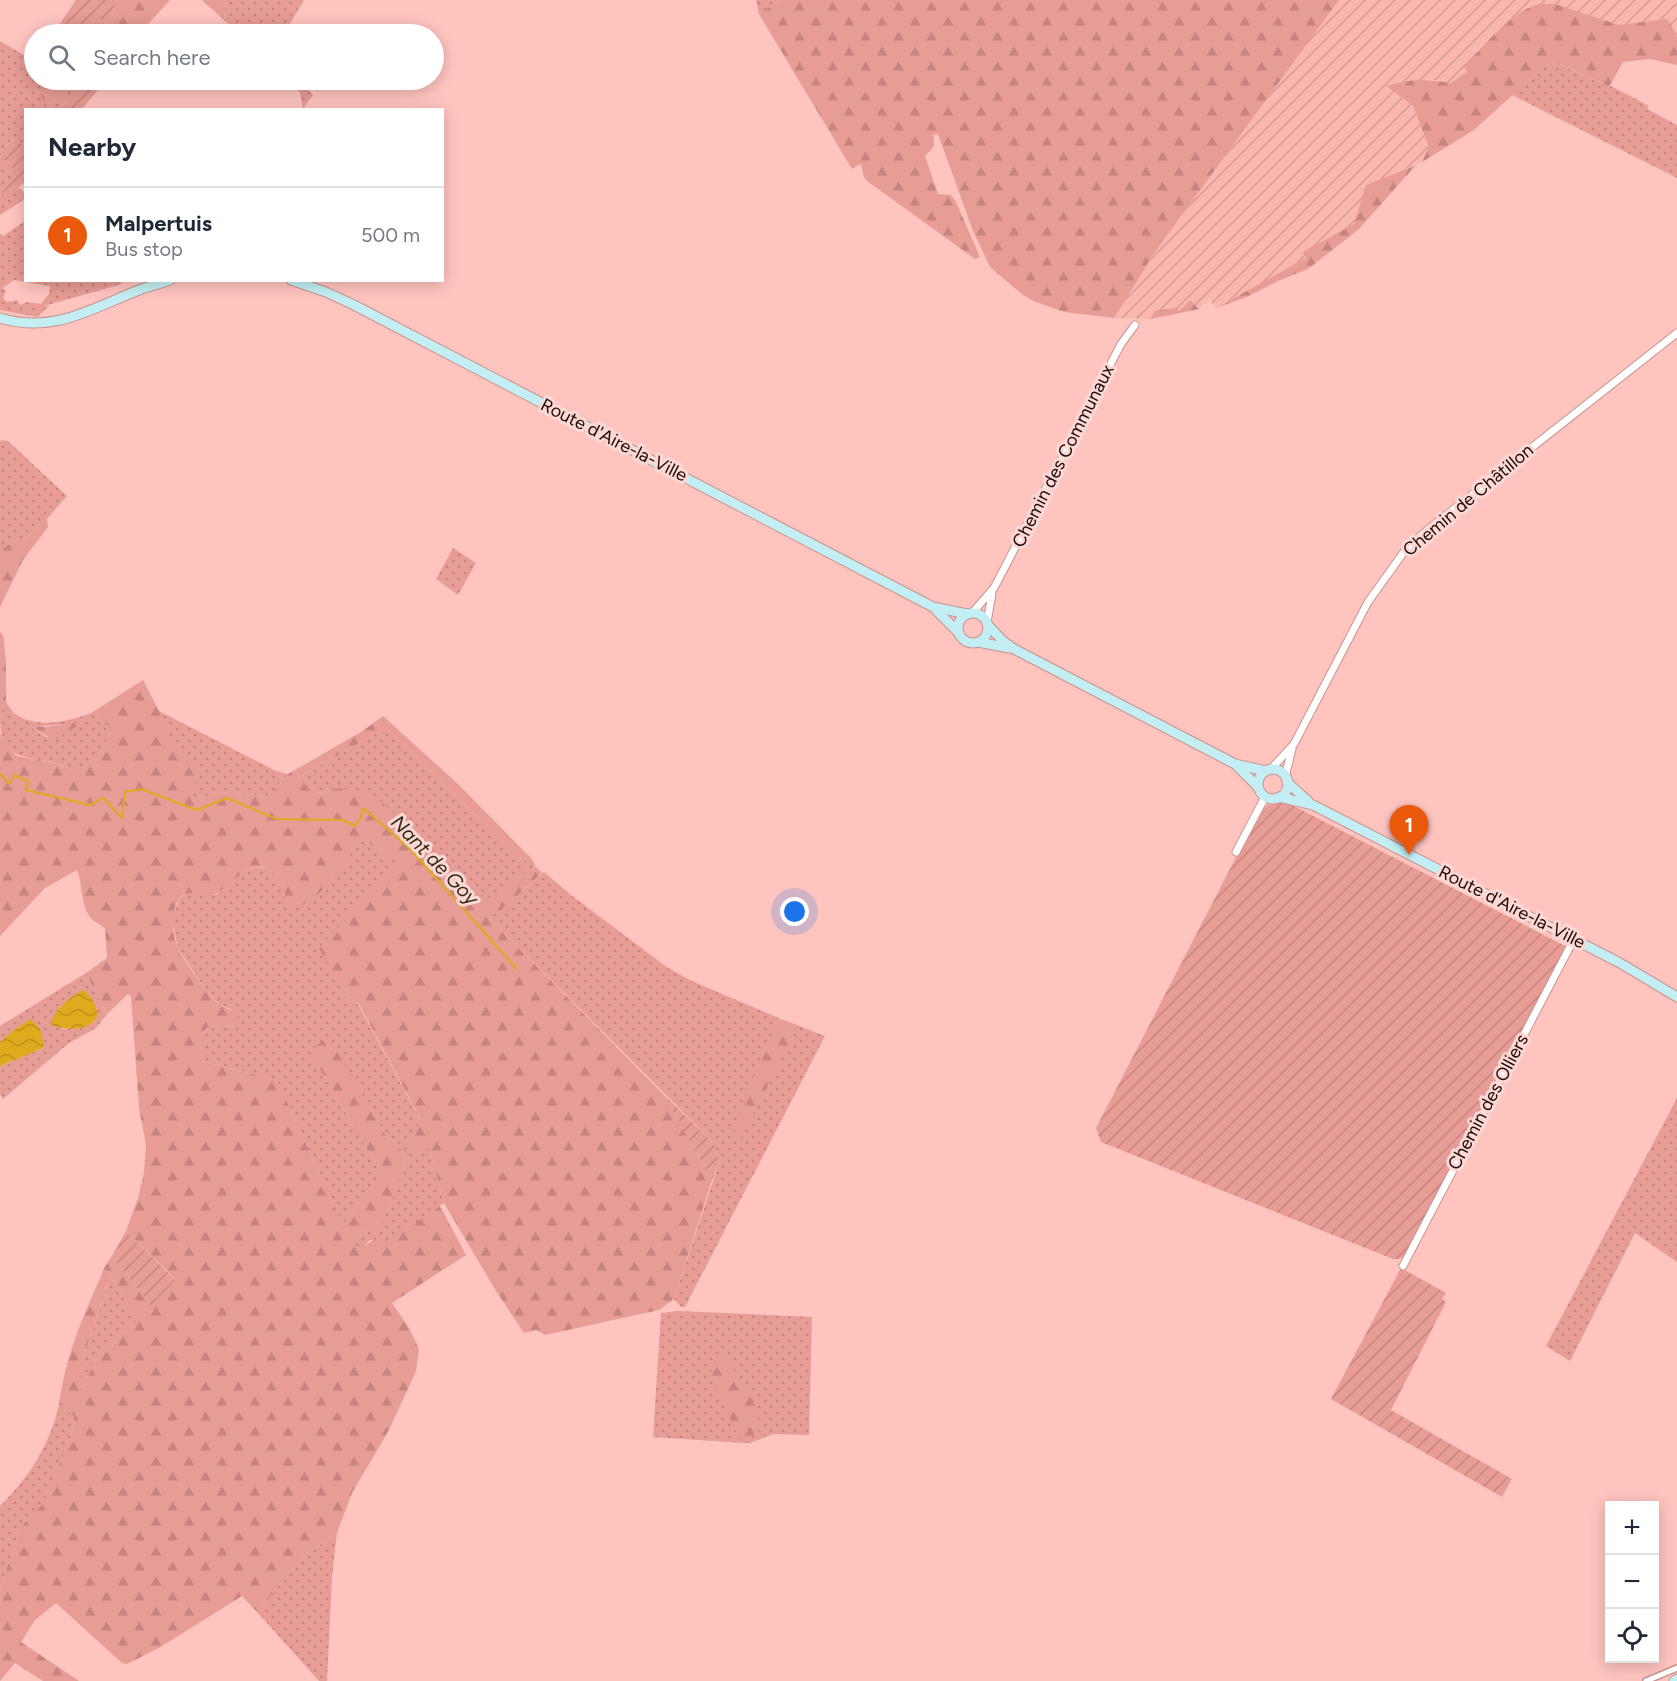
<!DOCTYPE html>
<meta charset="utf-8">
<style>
:root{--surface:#fff;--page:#f2f2f3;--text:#1f2937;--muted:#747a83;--line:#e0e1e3;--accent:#ea580c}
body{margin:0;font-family:Figtree,sans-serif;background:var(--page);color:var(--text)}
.controls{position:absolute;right:18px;bottom:18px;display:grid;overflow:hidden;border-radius:0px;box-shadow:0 3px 15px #0003}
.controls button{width:54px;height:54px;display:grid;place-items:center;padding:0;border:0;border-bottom:2px solid var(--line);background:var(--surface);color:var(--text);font:30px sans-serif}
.you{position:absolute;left:795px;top:912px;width:21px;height:21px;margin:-15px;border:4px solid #fff;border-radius:50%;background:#1a73e8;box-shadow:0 0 0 9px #1a73e833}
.badge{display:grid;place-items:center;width:39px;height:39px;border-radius:50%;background:var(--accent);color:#fff;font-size:20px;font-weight:700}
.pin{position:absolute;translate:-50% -50px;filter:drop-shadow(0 2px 3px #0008)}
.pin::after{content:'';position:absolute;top:32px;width:21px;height:18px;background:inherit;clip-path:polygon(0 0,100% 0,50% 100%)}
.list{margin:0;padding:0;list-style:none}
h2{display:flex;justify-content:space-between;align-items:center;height:78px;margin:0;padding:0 24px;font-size:26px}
h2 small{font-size:20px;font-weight:400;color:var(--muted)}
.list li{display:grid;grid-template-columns:39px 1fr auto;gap:18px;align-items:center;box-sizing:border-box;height:96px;padding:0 24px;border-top:2px solid var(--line)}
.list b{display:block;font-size:22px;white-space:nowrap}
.list p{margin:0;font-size:20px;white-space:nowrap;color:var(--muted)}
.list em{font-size:20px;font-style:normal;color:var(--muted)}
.icon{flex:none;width:33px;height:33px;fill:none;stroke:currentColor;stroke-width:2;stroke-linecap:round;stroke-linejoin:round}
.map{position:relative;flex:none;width:1677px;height:1681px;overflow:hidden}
.search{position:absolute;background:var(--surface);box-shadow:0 3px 15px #0003;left:24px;top:24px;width:420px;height:66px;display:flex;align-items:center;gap:15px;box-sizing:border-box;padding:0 21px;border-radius:33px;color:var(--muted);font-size:22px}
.panel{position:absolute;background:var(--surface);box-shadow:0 3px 15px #0003;left:24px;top:108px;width:420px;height:174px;border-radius:0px}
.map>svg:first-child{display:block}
.industrial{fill:url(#industrial-furrows)}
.grass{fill:url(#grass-dots);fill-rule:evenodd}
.forest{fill:url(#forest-firs)}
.garden{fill:url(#garden-furrows)}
.water{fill:url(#water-waves)}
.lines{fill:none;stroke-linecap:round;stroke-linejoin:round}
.stream{stroke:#dfaa1e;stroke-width:2}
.pedestrian-casing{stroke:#ca928c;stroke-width:8}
.minor-casing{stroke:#ca928c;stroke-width:9}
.secondary-casing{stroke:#ca928c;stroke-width:11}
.pedestrian{stroke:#fff;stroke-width:5}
.minor{stroke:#fff;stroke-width:7}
.secondary{stroke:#c3eff4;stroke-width:9}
.labels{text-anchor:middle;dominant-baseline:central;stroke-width:6;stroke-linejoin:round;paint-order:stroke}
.street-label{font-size:18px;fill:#1d0908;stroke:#fcd8d4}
.water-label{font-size:20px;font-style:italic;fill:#332a15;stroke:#fcd8d4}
</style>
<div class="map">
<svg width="1677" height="1681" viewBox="0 0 1677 1681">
<defs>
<pattern id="industrial-furrows" width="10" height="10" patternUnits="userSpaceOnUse" patternTransform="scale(1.5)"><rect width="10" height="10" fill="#f9b7b0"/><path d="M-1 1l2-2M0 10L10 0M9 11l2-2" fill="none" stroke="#d59c96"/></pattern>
<pattern id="grass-dots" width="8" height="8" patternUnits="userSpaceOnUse" patternTransform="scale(1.5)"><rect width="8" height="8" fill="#e79c95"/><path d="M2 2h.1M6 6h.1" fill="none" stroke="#c6857f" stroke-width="1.8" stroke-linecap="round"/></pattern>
<pattern id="forest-firs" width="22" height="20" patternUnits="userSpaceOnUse" patternTransform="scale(1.5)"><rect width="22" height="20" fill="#e79c95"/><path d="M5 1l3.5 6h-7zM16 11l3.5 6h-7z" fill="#c6857f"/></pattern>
<pattern id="garden-furrows" width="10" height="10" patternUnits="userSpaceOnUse" patternTransform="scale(1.5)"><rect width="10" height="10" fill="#e79c95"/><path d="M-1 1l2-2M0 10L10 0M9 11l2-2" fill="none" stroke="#c6857f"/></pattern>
<pattern id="water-waves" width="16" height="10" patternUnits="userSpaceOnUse" patternTransform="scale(1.5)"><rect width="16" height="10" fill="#dfaa1e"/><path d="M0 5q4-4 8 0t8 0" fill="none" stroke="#bf911a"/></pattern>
</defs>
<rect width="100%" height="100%" fill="#ffc4be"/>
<polygon class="industrial" points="1338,0 1677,0 1677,37 1662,20 1619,25 1538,4 1531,6 1478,49 1467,72 1449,83 1430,79 1387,87 1413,106 1430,148 1422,162 1366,185 1355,224 1304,252 1306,258 1216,308 1209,300 1199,309 1151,319 1114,318 1155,252"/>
<g class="grass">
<polygon points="226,0 304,0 284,34 241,34 224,20"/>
<polygon points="756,0 780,0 759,14"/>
<polygon points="98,19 109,24 119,34 87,34"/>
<polygon points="0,41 34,61 34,80 84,80 66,101 51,83 51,109 53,99 62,105 59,109 26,110 25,143 23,145 14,138 0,152"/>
<polygon points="1557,63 1609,87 1611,86 1649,106 1647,109 1677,125 1677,178 1512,95 1546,65"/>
<polygon points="288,80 299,80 313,95 303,109 300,93"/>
<polygon points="0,156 17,173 8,188 0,195"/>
<polygon points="19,188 25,193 25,199 0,215 0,196"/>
<path d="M25,221L26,280H118L122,284L44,306H49L37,317L0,310V233L3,236ZM14,280L50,286L49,294L41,304L27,302L20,305L17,300L7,302L3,298L6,291L3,288Z"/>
<polygon points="2,440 8,441 67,496 47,519 27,537 15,540 0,551 0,442"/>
<polygon points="453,548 476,563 458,595 436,579"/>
<path d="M6,701C19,733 68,723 93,712L102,725L107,723L111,730L96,761L74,770C65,767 56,763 47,761C15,755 0,755 0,717L2,715L3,703ZM82,723L46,737L31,727Z"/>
<polygon points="159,711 276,771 288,774 267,796 219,792 193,801"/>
<polygon points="386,728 524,861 532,859 535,866 488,900 441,857 340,788 319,793 296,779"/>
<path d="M360,841L368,843L398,863L345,995L358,1004L421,1121L406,1142L429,1147L444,1203L388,1243L370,1240L364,1246L352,1247V1238L362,1231L377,1228L388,1210L407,1159L397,1143L386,1136L331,1042L313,1057L381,1173L343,1225L277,1080L201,1061L202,1035L208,1028L236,1026L232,1010L219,1004L205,989L178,948L173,925V914L180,898L188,893L195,892L214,895L218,894C232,881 256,854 275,875C284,884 286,893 286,906L332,880Z"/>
<polygon points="544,872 571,895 668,968 692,981 781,1019 758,1065 746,1098 792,1039 797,1025 825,1036 685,1307 681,1307 674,1299 719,1163 714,1143 488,917 516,897"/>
<path d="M86,973L107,1014L96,1028L69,1043L3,1099L0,1094V1067L29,1053L40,1049L3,1039L0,1042V1026ZM82,990L93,1002L95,1021L81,1028L62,1029L59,1008Z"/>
<polygon points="1677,1098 1677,1262 1635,1233 1570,1361 1546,1346"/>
<polygon points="104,1268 138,1320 94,1362 80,1394 82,1360 108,1285 101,1276"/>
<polygon points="679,1311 812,1317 809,1435 773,1434 750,1443 743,1443 653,1437 661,1313"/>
<path d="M59,1405L74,1416L72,1433L43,1505L20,1528L0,1589V1506C29,1478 50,1444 59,1405Z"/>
<polygon points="337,1533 332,1577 327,1681 319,1681 257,1612 303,1557"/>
</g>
<g class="forest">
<polygon points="117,0 170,0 139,34 119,34 109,24"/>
<polygon points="202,0 226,0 224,20"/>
<path d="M780,0H1339L1155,252L1114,318L1064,312L1036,302L1023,295L990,267L973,231L938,134L933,135C936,147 933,148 925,156L938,194L951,195L956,202L980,257L975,259L867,181C861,175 864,170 860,164L852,169L759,14Z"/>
<path d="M1538,4H1555L1619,25L1666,19L1669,21L1677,37V65L1650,59L1623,62L1609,87L1558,63L1546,65L1474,130L1422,162L1429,147L1413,106L1386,86C1408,79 1427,79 1450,83L1467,72L1464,67C1478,50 1517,9 1538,4Z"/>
<polygon points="51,83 62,84 61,94 66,101 62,105 53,99 51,109 44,103 41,94 45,87"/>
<polygon points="1416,165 1359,229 1308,269 1278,281 1247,297 1216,308 1306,258 1303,252 1354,224 1366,185"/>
<polygon points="1190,300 1199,309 1150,319 1155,311 1175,308 1179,311"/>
<polygon points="47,519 48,527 23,560 0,607 0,551 15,540 27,537"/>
<polygon points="0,632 3,635 6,660 6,701 3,703 2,715 0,717"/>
<path d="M143,680L159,711L174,749L198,763L193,801L219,792L267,796L288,774L361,732L383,716L458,784L532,859L524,861L386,728L296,779L319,793L340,788L374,795L487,899L535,866L542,873L516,897L489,918L663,1094L712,1180L674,1299L659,1310L545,1335L536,1330L524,1333L496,1291L444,1203L429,1147L414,1154L406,1142L421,1120L359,1004L345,995L319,948L398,863L368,843L360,841C345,862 318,907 289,909L286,905C286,893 284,885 276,876C255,851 233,884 218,893C206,901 191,885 179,899C170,912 172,935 178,948C183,959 210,998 219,1004C227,1010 236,1009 239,1021L236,1026L207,1028L202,1035L201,1061L277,1080L343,1225L381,1173L313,1057L314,1048L324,1040L331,1041L386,1136L397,1143L407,1159L388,1210L377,1229L362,1231L352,1238V1246H364L377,1238L388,1242L440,1206L466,1255L392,1303L409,1328L419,1349L416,1371L389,1430L352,1493L337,1533L303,1557L257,1612L242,1596L159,1648L127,1664L122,1663L56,1603L35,1620L21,1642L79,1681H43L15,1663L0,1681V1589L20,1528L43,1504L72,1433L74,1416L59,1405C65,1357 82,1319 101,1276L108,1284L82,1360L81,1392L94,1362L138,1320L104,1268L112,1256L151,1306L175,1279L126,1231L138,1198L144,1173L146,1145L139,1108L131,996L128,994L107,1014L86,973L107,958L105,929C101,924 94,922 90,917C80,903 83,884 77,870L45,888L0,936V734L9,749L17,756L50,762L74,770L96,761L111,730L107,724L102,725L93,712Z"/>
<path d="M83,722L56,739C46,737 39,731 30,726L46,727Z"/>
<path d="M781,1019L797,1025L792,1039L739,1141L733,1137C746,1096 759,1055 781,1019Z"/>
<path d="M718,1353L724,1354C737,1375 763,1405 759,1431L748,1439H743C729,1428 730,1411 722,1396C719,1391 714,1386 712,1380C710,1371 712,1359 718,1353Z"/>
</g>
<g class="garden">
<polygon points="76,0 117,0 109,24 99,19 87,34 53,34"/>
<polygon points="84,80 106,80 82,109 59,109"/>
<polygon points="15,138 23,145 25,143 25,182 14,191 0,196 17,173 0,156 0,152"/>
<polygon points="1283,803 1288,803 1565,946 1563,956 1404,1256 1399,1259 1393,1259 1101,1142 1096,1128 1260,811 1268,805"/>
<polygon points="663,1094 714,1143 719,1163 712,1180"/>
<polygon points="126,1231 175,1280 151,1306 112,1256"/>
<polygon points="1401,1268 1446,1293 1442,1299 1446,1302 1391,1410 1512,1479 1502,1497 1331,1399"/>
</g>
<g class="water">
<path d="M82,990C92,994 96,1006 98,1015C90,1033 66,1030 51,1025C52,1010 70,998 82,990Z"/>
<path d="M31,1019L40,1029L44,1046C36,1053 11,1060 0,1067V1042L15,1029Z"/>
</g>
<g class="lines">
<polyline class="stream" points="0,774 9,784 14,775 28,781 26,790 90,805 103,798 122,818 125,792 141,789 197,810 227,798 277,819 343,820 355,826 361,818 363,808 410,849 517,969"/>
<g class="pedestrian-casing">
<polyline id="pedestrian" points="1646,1681 1677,1668"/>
</g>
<g class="minor-casing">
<g id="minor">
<polyline points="972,613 994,588 1121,344 1135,325"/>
<polyline points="987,622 992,594"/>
<polyline points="1271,769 1294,744 1368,602 1406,549 1431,527 1677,333"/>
<polyline points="1285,777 1292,749"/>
<polyline points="1236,852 1265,797"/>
<polyline points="1403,1266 1574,939"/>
</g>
</g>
<g class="secondary-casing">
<g id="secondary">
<polyline points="291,280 326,292 354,305 933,607 967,614"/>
<path d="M0,318C54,334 90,309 139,290C149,286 160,284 170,280"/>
<polyline points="937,611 959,633"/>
<circle cx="973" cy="628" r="15"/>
<polyline points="988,625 1002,640 1014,649 1235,764 1266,771"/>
<polyline points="978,642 1009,648"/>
<polyline points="1237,766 1258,787"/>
<circle cx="1273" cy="784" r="15"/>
<polyline points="1287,782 1308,801"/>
<polyline points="1279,797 1313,805 1620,963 1677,997"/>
<polyline points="1674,1681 1677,1679"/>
</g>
</g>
<use href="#pedestrian" class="pedestrian"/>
<use href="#minor" class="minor"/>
<use href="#secondary" class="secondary"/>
</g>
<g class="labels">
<g class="street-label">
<text transform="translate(614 440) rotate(27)">Route d'Aire-la-Ville</text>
<text transform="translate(1063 456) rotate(-63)">Chemin des Communaux</text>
<text transform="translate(1468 500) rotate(-40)">Chemin de Châtillon</text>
<text transform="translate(1512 907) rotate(27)">Route d'Aire-la-Ville</text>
<text transform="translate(1488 1102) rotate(-62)">Chemin des Olliers</text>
</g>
<g class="water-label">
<text transform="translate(435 860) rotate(46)">Nant de Goy</text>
</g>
</g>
</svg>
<div class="controls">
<button>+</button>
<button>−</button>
<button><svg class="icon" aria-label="locate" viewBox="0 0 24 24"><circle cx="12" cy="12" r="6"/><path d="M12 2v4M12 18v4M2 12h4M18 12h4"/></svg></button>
</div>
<div class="you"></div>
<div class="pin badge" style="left:1409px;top:855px">1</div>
<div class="search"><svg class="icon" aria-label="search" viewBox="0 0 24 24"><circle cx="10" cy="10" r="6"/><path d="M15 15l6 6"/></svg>Search here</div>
<section class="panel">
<h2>Nearby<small></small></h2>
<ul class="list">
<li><span class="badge">1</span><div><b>Malpertuis</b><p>Bus stop</p></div><em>500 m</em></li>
</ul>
</section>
</div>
